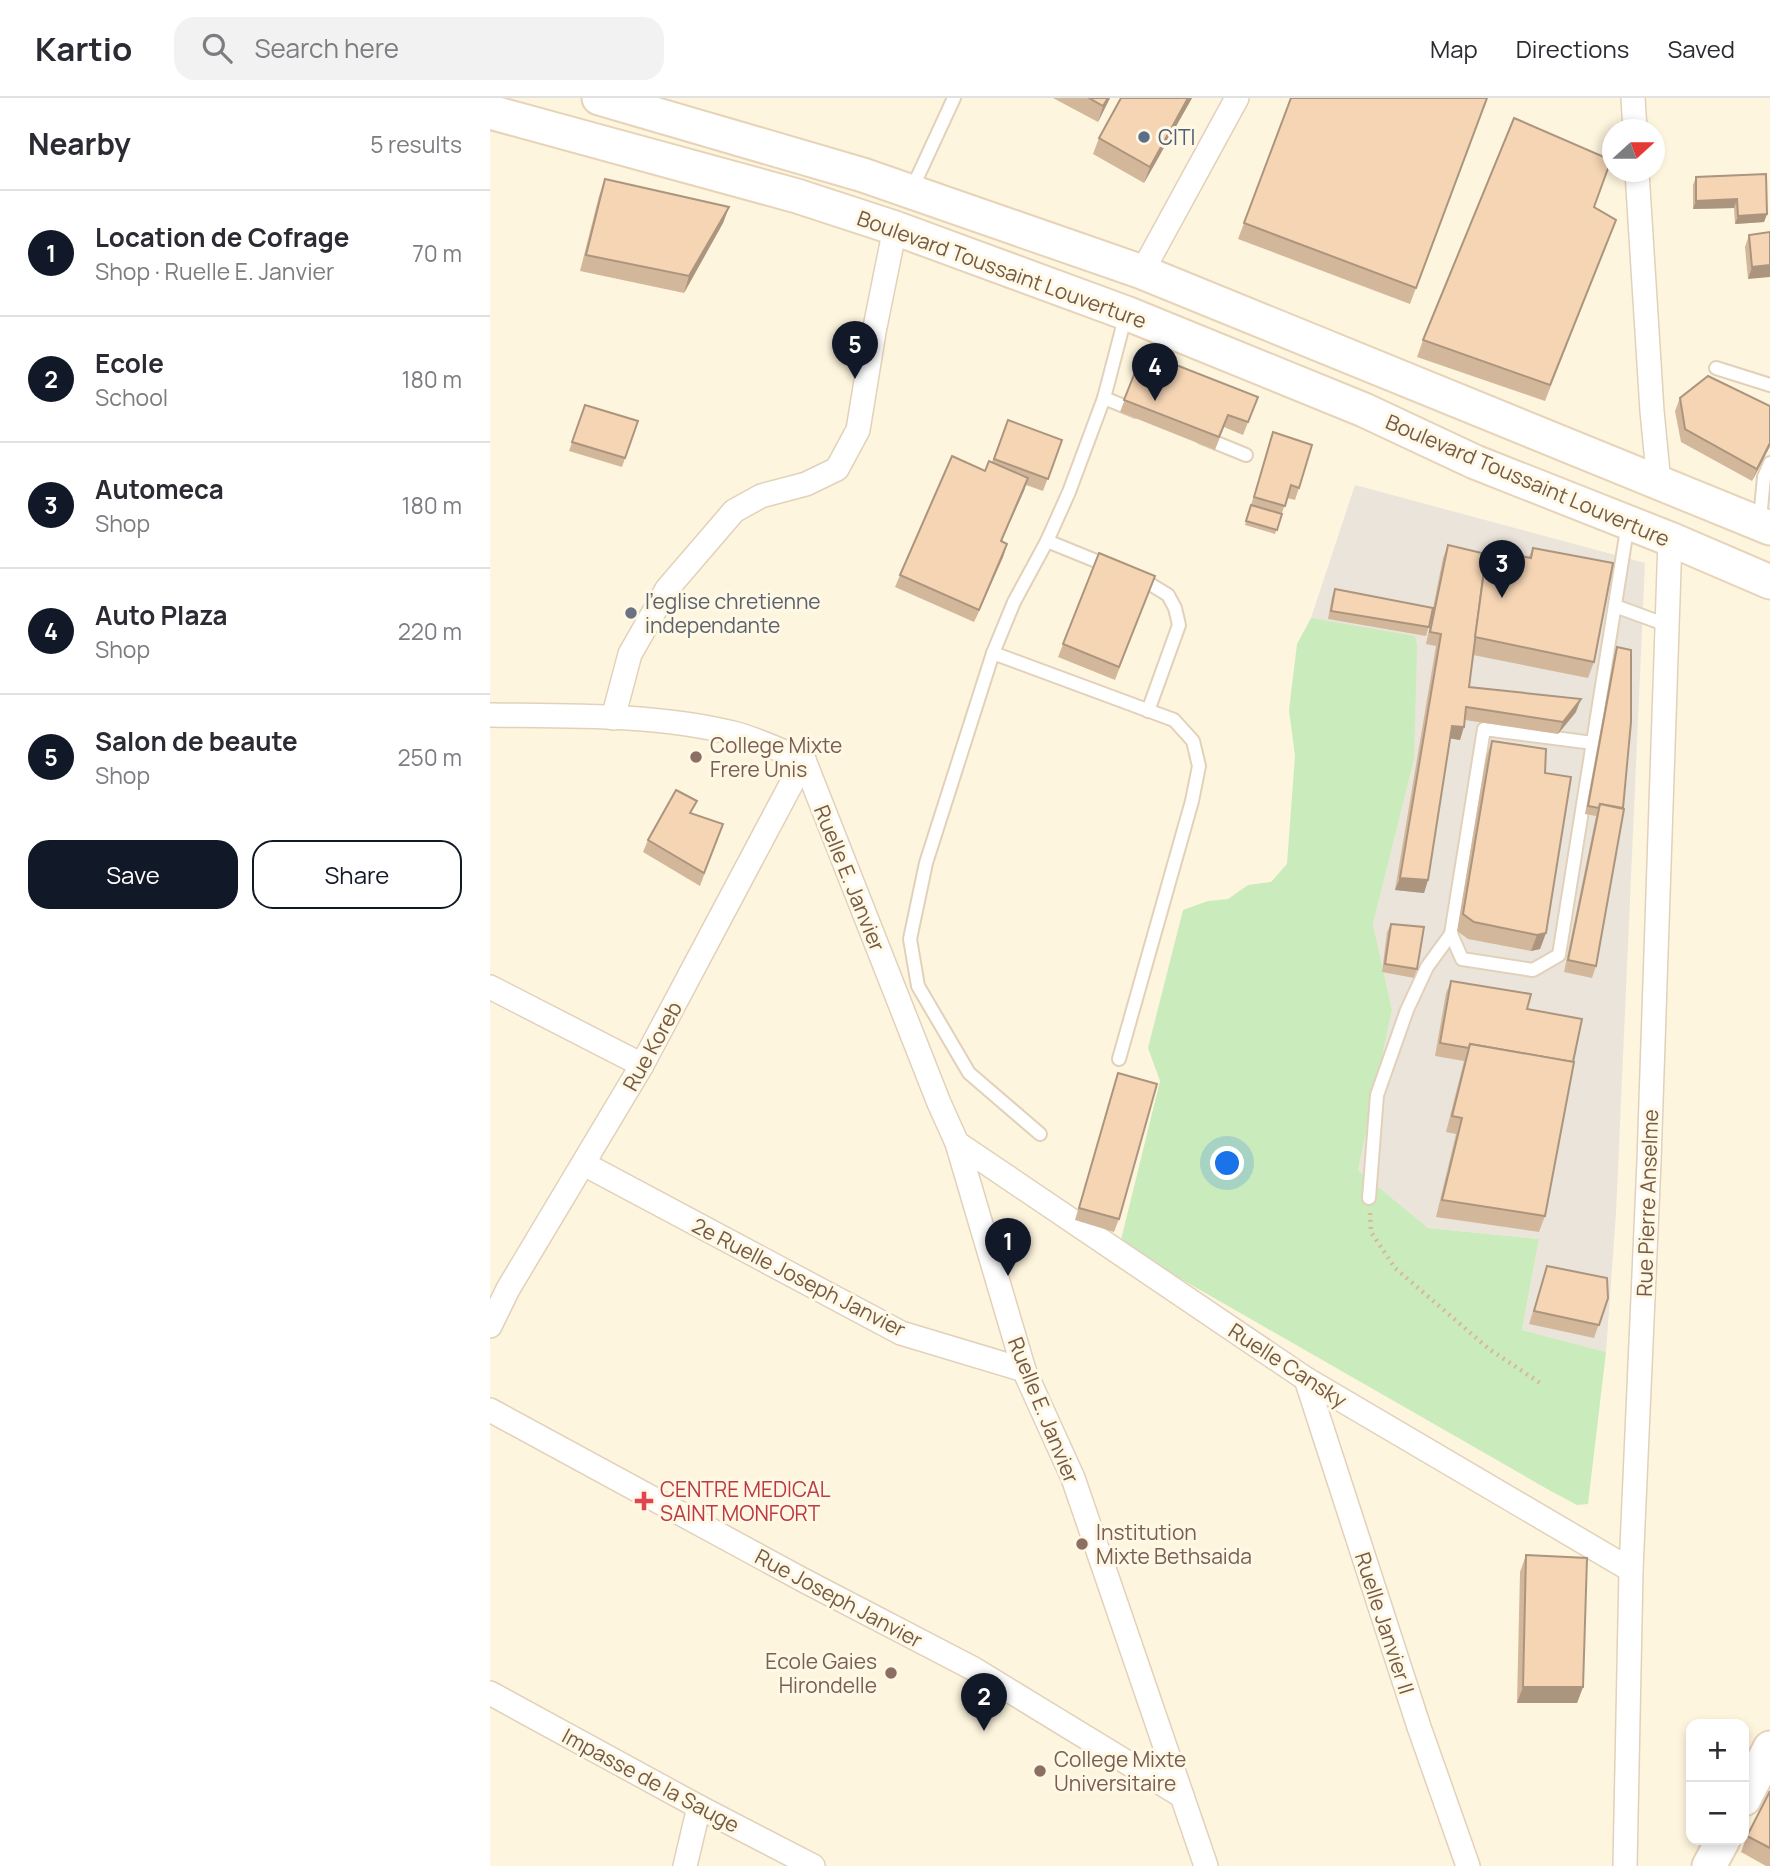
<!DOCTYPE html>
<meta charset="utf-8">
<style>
:root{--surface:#fff;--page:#f2f2f3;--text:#2b2b33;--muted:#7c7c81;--line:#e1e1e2;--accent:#111827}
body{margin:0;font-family:Manrope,sans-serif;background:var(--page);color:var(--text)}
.controls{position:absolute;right:21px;bottom:21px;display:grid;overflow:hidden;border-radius:14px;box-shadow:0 4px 10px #0003}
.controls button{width:63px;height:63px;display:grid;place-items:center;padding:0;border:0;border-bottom:2px solid var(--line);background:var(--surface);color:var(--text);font:35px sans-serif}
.compass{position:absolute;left:1112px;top:21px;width:63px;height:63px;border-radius:50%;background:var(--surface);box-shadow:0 4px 10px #0003;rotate:69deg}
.you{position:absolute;left:738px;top:1066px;width:24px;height:24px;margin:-18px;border:5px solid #fff;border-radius:50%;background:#1a73e8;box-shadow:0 0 0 10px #1a73e833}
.badge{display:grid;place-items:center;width:46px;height:46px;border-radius:50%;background:var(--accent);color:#fff;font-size:23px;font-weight:700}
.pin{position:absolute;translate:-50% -58px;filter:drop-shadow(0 2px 4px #0008)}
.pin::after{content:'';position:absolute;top:37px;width:24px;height:21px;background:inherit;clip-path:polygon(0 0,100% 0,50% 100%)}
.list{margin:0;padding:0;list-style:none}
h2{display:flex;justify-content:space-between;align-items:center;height:91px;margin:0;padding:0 28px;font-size:30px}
h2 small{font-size:23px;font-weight:400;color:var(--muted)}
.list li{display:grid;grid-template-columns:46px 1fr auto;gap:21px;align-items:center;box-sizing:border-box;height:126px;padding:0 28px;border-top:2px solid var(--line)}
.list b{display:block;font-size:26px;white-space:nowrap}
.list p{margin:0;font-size:23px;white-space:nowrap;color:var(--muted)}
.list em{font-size:23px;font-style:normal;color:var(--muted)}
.actions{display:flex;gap:14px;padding:21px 28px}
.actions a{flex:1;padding:16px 0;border:2px solid var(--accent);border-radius:21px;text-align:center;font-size:24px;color:var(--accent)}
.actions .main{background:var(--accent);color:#fff}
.icon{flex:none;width:38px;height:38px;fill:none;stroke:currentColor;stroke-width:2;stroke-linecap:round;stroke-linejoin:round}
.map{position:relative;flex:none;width:1280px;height:1768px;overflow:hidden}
header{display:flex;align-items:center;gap:42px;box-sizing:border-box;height:98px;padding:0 35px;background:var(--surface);border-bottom:2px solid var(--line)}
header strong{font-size:33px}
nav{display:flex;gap:38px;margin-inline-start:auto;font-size:24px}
.search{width:490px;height:63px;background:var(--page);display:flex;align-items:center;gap:18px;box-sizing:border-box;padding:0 24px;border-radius:21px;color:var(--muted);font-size:26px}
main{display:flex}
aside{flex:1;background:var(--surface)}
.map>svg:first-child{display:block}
.industrial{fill:#ebe4db}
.green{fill:#caebbc}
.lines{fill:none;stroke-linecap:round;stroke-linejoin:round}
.lane-casing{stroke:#e2d1ba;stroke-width:16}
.street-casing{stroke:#e2d1ba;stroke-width:26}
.secondary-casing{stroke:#e7d3b7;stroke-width:37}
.path{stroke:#d9b898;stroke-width:4.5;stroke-dasharray:2 5;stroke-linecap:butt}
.lane{stroke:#fff;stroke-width:12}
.street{stroke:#fff;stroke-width:23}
.secondary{stroke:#fff;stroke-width:33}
.wall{fill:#d3b79b}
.shaded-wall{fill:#ac957e}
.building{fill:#f5d5b4;stroke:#ac957e;stroke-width:2}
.service-dot{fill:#5c6f8a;stroke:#fff8e5;stroke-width:2.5}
.worship-dot{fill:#6b7280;stroke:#fff8e5;stroke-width:2.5}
.education-dot{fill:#8d6e63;stroke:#fff8e5;stroke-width:2.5}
.health-dot{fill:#e0444e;stroke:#fff8e5;stroke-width:2.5}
.labels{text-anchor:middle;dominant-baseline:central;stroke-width:6;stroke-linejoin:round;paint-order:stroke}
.service-label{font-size:21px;fill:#4e5e75;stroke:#fff8e5;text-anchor:start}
.street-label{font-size:21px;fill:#755b45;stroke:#fff8e5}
.worship-label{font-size:21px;fill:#5b616d;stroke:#fff8e5;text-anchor:start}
.education-label{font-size:21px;fill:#785e54;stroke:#fff8e5;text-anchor:start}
.health-label{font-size:21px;fill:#be3a42;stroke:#fff8e5;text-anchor:start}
</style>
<header>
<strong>Kartio</strong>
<div class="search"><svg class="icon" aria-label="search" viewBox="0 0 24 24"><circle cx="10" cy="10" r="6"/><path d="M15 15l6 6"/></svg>Search here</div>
<nav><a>Map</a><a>Directions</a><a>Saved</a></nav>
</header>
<main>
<aside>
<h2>Nearby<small>5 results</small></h2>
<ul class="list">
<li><span class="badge">1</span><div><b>Location de Cofrage</b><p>Shop · Ruelle E. Janvier</p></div><em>70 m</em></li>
<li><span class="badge">2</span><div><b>Ecole</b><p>School</p></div><em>180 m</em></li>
<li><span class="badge">3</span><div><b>Automeca</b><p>Shop</p></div><em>180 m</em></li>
<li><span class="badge">4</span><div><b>Auto Plaza</b><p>Shop</p></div><em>220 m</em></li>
<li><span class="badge">5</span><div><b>Salon de beaute</b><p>Shop</p></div><em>250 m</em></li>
</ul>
<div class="actions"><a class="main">Save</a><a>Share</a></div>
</aside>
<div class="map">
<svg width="1280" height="1768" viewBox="0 0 1280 1768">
<rect width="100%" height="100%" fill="#fef5de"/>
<polygon class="industrial" points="865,387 1155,465 1126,1115 1116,1254 1032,1232 1049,1141 938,1130 868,1072 902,912 883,826 924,662 821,520"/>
<polygon class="green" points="821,520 925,538 927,547 924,662 883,826 902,912 868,1072 938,1130 1049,1141 1032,1232 1116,1254 1098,1406 1087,1407 1059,1392 630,1146 670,983 658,950 693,812 718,803 738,801 758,787 781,784 797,766 805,658 799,612 807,546"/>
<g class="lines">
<g class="lane-casing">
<g id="lane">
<polyline points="421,93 464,0"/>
<polyline points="1226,270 1280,287"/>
<polyline points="614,300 646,313"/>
<polyline points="712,339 756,357"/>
<polyline points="1270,422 1274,379 1280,365"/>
<polyline points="557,443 621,469"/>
<polyline points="648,480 660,486 678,497 685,510 689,527 658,613"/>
<polyline points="1125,508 1177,527"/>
<polyline points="503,555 684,622 703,643 709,668 702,703 629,961"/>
<polyline points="1103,645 994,631 961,836 972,861 1043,872 1069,857 1138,425"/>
<polyline points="550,1036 479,975 428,888 420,841 436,765 503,555 524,504 557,443 579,394 614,300 636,216"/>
<polyline points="879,1100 887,997 917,912 937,869 961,836"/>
</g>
</g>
<g class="street-casing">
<g id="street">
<polyline points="1143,0 1145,32"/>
<polyline points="1147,74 1162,313 1169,385"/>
<polyline points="652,174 747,0"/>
<path d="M0,617C79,618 166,616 243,635C267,641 291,653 314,662"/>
<polyline points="123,620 140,556 177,491 244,413 271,398 316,386 347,371 368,332 384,234 405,130"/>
<polyline points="314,662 449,1005 467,1045 534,1272 583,1380 716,1768"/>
<polyline points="0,889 152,967"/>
<polyline points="467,1045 816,1281 1141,1472"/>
<polyline points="94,1066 411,1235 534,1272"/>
<polyline points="0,1228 18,1191 152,967 314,662"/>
<polyline points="816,1281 929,1629 978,1768"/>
<polyline points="0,1312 313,1482 484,1571 692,1698"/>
<polyline points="0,1595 209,1709 323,1768"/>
<polyline points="195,1768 209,1709"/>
<polyline points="1135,1768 1141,1472 1159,1063 1180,441"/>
</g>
</g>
<g class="secondary-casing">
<g id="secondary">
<polyline points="109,0 373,77 652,174 1280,430"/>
<polyline points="0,14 307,98 405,130 636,215 874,312 985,364 1180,441 1280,484"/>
<polyline points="1254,1701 1280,1650"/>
<polyline points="1219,1768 1233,1742"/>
</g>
</g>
<polyline class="path" points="880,1115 881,1134 905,1170 999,1251 1053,1287"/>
<use href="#lane" class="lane"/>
<use href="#street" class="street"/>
<use href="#secondary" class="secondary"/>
</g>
<g class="wall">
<polygon points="563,0 620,0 608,24"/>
<polygon points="702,0 654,85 603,56 609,40"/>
<polygon points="801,0 997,0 920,206 748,141"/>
<polygon points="1206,79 1277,116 1274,124 1245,126 1244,110 1203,111 1203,87"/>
<polygon points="115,81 239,109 233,125 194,195 90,173 109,98"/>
<polygon points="1104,109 1120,138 1055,303 927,259 933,242"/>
<polygon points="1280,134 1258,181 1255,149 1259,137"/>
<polygon points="653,254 768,299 753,337 734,329 725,352 630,314"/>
<polygon points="1190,300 1280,308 1280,348 1262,383 1191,344 1185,313"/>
<polygon points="95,307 148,323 132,369 79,353"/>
<polygon points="518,322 572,342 553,393 536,387 511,443 517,446 513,459 484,524 405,489 410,477 502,364"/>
<polygon points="783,334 809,390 805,402 797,400 785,436 755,427"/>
<polygon points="958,447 996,456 997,452 1039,459 1043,450 1104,564 1098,580 983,557 979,589 1086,614 1068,636 975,622 970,642 960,640 938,782 934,795 905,792 946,548 936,546 942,518 936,538 838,521 842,499 845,491 943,510 953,460"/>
<polygon points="609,455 665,478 625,582 568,559"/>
<polygon points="1127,549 1106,868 1102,880 1074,874 1106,718 1095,716 1124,558"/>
<polygon points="1002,643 1055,675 1056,835 1050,851 1041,853 978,841 967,833 996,659"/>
<polygon points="202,715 233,726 210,788 153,754 158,742"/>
<polygon points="901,826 927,871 924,880 892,874 897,834"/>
<polygon points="961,883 1037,911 1055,1118 1049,1134 946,1119 966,1036 956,1034 974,963 945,958 956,895"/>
<polygon points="628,975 629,1121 624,1134 585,1122"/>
<polygon points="1057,1168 1118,1200 1104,1240 1039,1226"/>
<polygon points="1036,1457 1093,1589 1087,1605 1027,1605 1030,1474"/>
<polygon points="1280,1693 1280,1768 1276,1768 1251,1754 1257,1738"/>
</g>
<g class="shaded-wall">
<polygon points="618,0 620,0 608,24 613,8"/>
<polygon points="698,0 702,0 654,85 660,69"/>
<polygon points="1247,101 1244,110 1203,111 1206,103"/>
<polygon points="239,109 233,125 194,195 199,178"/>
<polygon points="1277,116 1274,124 1245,126 1248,118"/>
<polygon points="1280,167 1280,179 1258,181 1262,169"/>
<polygon points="1280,345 1280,348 1262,383 1267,371"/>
<polygon points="538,380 534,393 506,455 511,443"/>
<polygon points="517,446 513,459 484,524 489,512"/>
<polygon points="1091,601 1086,614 1068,636 1073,624"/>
<polygon points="962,628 974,629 970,642 957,640"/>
<polygon points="910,780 938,782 934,795 905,792"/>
<polygon points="1056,835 1050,851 1041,853 1047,837"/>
<polygon points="1033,1589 1093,1589 1087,1605 1027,1605"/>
</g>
<g class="building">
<polygon points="599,0 618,0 613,8"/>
<polygon points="631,0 698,0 660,69 609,40"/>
<polygon points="801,0 997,0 926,190 754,125"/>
<polygon points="1024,20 1121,62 1104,109 1126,122 1060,287 933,242"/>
<polygon points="1276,76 1277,116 1248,118 1247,101 1206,103 1206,79"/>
<polygon points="115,81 239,109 199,178 96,157"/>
<polygon points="1280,134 1280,167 1262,169 1259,137"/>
<polygon points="653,254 768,299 758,324 738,317 729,339 634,302"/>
<polygon points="1218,278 1280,308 1280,345 1267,371 1195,331 1190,300"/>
<polygon points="95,307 148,323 135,360 82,344"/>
<polygon points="518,322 572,342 558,381 504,361"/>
<polygon points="783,334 822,347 809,390 801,387 795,408 764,399"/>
<polygon points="462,358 495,373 499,363 538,380 511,443 517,446 489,512 410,477"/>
<polygon points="761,407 792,416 787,432 756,423"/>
<polygon points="958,447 996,456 979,589 1091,601 1073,624 976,609 974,629 962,628 938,782 910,780 951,536 940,534"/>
<polygon points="1043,450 1123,465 1104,564 985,539 997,452 1041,460"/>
<polygon points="609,455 665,478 629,569 573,546"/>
<polygon points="845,491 943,510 939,529 841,513"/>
<polygon points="1127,549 1141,552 1141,624 1133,710 1110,706 1109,710 1098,708"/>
<polygon points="1002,643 1056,651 1055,675 1081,679 1056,835 1047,837 984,824 973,816"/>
<polygon points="186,692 207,703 200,715 233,726 214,775 158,742"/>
<polygon points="1110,706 1134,711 1106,868 1078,862"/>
<polygon points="901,826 934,829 927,871 895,866"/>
<polygon points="961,883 1041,896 1037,911 1092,921 1083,964 980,946 979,950 950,945"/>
<polygon points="980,946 1084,964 1055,1118 952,1102 972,1020 962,1018"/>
<polygon points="628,975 667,986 629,1121 589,1110"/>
<polygon points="1057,1168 1117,1180 1118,1200 1109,1227 1044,1213"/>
<polygon points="1036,1457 1097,1460 1093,1589 1033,1589"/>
<polygon points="1280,1693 1280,1750 1257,1738"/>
</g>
<circle class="service-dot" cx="654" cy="39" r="7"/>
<circle class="worship-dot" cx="141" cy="515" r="7"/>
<g class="education-dot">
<circle cx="206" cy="659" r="7"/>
<circle cx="592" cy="1446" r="7"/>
<circle cx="401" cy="1575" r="7"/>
<circle cx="550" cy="1673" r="7"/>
</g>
<path class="health-dot" d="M150.5 1392.5h7v7h7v7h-7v7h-7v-7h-7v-7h7z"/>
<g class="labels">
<g class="service-label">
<text x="668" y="39">CITI</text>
</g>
<g class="street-label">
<text transform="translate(512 171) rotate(20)">Boulevard Toussaint Louverture</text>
<text transform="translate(1038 382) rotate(23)">Boulevard Toussaint Louverture</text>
<text transform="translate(360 780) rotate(68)">Ruelle E. Janvier</text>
<text transform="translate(162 948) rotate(-61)">Rue Koreb</text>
<text transform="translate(1157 1105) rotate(-88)">Rue Pierre Anselme</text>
<text transform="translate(309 1179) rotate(27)">2e Ruelle Joseph Janvier</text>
<text transform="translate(798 1267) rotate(33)">Ruelle Cansky</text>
<text transform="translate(554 1312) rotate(68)">Ruelle E. Janvier</text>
<text transform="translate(349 1500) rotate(28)">Rue Joseph Janvier</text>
<text transform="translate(895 1525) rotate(72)">Ruelle Janvier II</text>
<text transform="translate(161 1682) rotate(28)">Impasse de la Sauge</text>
</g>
<g class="worship-label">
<text x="155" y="503">l'eglise chretienne<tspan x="155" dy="24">independante</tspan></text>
</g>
<g class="education-label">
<text x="220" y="647">College Mixte<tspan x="220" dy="24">Frere Unis</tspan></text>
<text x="606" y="1434">Institution<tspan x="606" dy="24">Mixte Bethsaida</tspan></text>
<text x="387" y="1563" text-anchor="end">Ecole Gaies<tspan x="387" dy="24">Hirondelle</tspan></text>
<text x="564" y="1661">College Mixte<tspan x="564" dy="24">Universitaire</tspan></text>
</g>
<g class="health-label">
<text x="170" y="1391">CENTRE MEDICAL<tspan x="170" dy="24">SAINT MONFORT</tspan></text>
</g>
</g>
</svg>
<div class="controls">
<button>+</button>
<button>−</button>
</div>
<svg class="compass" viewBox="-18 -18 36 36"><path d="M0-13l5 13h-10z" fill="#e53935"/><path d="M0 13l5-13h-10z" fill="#7c7c81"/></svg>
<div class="you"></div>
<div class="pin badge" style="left:518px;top:1178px">1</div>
<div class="pin badge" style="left:494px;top:1633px">2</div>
<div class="pin badge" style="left:1012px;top:500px">3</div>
<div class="pin badge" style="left:665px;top:303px">4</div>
<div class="pin badge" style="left:365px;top:281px">5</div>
</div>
</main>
